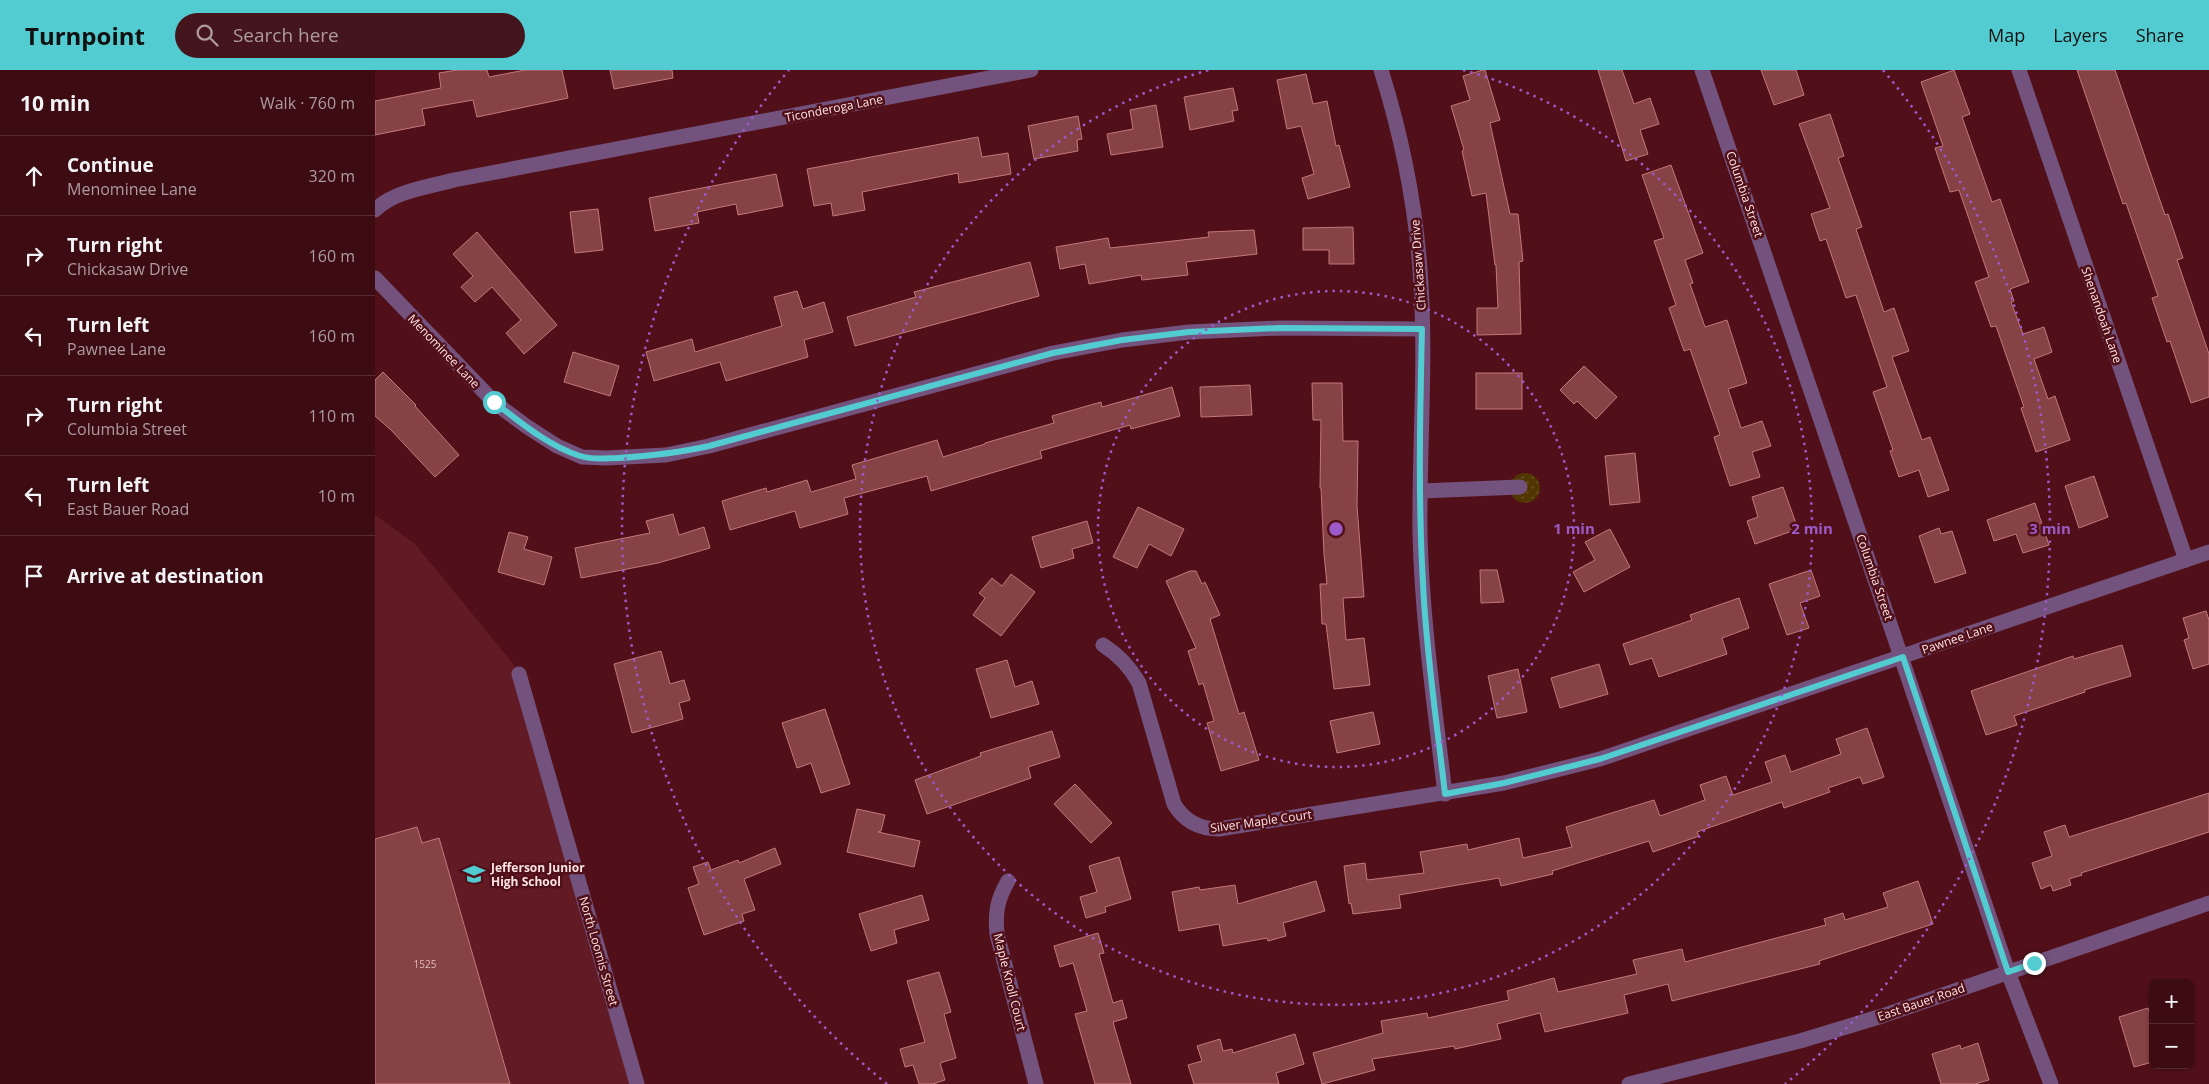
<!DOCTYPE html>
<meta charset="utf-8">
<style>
:root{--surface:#3d0c13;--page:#44151c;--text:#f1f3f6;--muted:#ad9ba0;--line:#562c33;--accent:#52ccd0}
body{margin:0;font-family:"Open Sans",sans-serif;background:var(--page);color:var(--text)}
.controls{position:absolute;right:15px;bottom:15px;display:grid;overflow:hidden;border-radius:8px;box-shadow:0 1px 4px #0004}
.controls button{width:45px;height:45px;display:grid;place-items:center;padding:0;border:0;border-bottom:1px solid var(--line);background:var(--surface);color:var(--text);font:25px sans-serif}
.stop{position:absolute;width:15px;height:15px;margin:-11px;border:4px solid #52ccd0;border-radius:50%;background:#fff}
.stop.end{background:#52ccd0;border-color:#fff;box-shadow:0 1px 5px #0008}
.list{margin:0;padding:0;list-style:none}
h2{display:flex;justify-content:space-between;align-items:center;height:65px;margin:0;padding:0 20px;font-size:21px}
h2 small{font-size:16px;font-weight:400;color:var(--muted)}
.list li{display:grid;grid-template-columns:32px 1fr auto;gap:15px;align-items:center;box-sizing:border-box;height:80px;padding:0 20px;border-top:1px solid var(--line)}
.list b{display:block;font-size:19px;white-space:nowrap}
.list p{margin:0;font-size:16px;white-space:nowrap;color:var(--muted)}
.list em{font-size:16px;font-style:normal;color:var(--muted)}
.icon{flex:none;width:28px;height:28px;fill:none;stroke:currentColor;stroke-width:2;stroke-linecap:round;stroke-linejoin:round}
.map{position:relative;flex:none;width:1834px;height:1014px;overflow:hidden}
header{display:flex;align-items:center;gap:30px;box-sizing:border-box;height:70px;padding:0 25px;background:var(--accent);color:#111}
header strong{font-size:24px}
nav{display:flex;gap:28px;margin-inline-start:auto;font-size:18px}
.search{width:350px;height:45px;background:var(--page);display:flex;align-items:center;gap:12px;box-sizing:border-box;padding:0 18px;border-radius:28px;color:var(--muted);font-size:19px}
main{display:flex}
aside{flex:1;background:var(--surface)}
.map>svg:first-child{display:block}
.built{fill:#621b25}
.green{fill:url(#green-dots)}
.building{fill:#874246;stroke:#c3787a}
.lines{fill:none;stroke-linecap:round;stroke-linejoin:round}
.street{stroke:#73527d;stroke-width:15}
.route{stroke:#52ccd0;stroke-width:6}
.ring{fill:none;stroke:#9c5ac8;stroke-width:2.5;stroke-dasharray:2.5 5}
.labels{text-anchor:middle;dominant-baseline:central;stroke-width:5;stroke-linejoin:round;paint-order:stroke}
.number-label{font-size:10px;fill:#e0bbbc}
.street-label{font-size:12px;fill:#fde3e3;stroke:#511019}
.poi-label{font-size:12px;font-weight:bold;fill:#fde3e3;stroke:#511019;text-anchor:start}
.centre{fill:#9c5ac8;stroke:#511019;stroke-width:2.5}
.ring-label{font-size:15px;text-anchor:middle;font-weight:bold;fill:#9c5ac8;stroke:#511019;stroke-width:5;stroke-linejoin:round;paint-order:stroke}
</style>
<header>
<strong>Turnpoint</strong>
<div class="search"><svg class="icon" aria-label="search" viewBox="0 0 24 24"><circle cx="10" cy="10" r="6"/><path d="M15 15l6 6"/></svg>Search here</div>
<nav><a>Map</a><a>Layers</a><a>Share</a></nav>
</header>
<main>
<aside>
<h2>10 min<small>Walk · 760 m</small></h2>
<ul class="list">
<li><svg class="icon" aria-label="ahead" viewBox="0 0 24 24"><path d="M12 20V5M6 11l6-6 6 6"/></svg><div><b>Continue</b><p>Menominee Lane</p></div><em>320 m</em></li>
<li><svg class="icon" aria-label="right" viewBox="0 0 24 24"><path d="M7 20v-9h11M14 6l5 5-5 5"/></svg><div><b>Turn right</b><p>Chickasaw Drive</p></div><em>160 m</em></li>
<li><svg class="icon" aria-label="left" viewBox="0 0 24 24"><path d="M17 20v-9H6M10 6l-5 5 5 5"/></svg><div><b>Turn left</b><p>Pawnee Lane</p></div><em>160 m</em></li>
<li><svg class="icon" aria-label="right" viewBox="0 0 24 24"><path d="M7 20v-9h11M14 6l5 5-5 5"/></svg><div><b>Turn right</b><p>Columbia Street</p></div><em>110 m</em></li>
<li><svg class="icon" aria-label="left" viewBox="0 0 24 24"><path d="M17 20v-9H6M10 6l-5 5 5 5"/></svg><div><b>Turn left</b><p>East Bauer Road</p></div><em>10 m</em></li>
<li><svg class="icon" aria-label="arrive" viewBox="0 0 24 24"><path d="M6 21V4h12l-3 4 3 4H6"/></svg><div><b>Arrive at destination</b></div></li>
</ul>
</aside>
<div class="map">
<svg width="1834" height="1014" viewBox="0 0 1834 1014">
<defs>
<pattern id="green-dots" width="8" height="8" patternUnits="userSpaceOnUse" patternTransform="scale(1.25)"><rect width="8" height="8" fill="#513600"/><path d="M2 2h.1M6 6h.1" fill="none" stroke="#6b5325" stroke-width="1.8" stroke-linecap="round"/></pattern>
</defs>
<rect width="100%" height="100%" fill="#511019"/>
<polygon class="built" points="0,445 40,474 139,595 256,1014 0,1014"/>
<circle class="green" cx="1150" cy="418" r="15"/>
<g class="building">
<polygon points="82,0 112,0 114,7 150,0 187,0 193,28 102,47 98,30 47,39 50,55 0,65 0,31 66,18 64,3"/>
<polygon points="235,0 297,0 298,8 239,19"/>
<polygon points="1108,0 1110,0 1125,50 1115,53 1135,144 1143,144 1148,191 1144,192 1146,264 1102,265 1102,238 1123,238 1121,195 1120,195 1111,123 1097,126 1087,81 1089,80 1076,36 1095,30 1088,6"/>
<polygon points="1223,0 1247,0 1259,34 1275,28 1284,54 1265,60 1273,84 1251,91"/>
<polygon points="1386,0 1421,0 1429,25 1399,35"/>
<polygon points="1579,0 1595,44 1587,47 1617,132 1625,129 1654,212 1635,219 1639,231 1636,232 1648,264 1669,257 1677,282 1659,289 1673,329 1680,326 1695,370 1661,382 1646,338 1649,337 1621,256 1616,257 1600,212 1614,207 1584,120 1575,122 1560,78 1568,76 1546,12"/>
<polygon points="1702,0 1740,0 1790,145 1793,144 1808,188 1802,190 1834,284 1834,327 1816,333 1795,271 1792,272 1777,228 1783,226 1751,133 1748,134"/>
<polygon points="931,4 938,34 952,31 961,76 964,75 975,117 933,129 927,108 939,104 926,56 912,59 902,10"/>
<polygon points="858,18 863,40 857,41 859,51 815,60 809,27"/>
<polygon points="781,35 788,77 736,85 732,64 758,59 755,40"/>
<polygon points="1455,44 1469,86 1463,88 1487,157 1481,159 1509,242 1519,238 1534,281 1517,287 1547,370 1555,367 1574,420 1553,427 1544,400 1524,407 1515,381 1518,380 1498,322 1512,317 1481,225 1471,228 1451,169 1445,171 1436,144 1455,138 1424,54"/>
<polygon points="703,46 707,69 702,70 703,81 659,89 653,56"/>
<polygon points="603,67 607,87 633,83 636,104 584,113 583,103 487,122 490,140 458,146 456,133 439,136 432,99"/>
<polygon points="1296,95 1328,183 1310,190 1318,213 1315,214 1330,257 1352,250 1372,313 1353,319 1366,358 1387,351 1396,376 1377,382 1385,407 1355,416 1339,367 1345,365 1315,279 1309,281 1294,238 1301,235 1279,171 1289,168 1267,105"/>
<polygon points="401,104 408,136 363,145 361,134 322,142 324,153 280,161 274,128"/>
<polygon points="223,139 228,180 200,183 195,142"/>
<polygon points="978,157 979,194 954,194 954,180 928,180 928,158"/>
<polygon points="879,160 882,184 811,192 813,205 767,210 766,205 714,214 710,194 685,199 681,177 733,168 735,178 834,167 833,162"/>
<polygon points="102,162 182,255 149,284 131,263 146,250 117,217 100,232 86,217 98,206 78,184"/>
<polygon points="655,192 664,226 480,276 472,247 541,227 539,222"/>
<polygon points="422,221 428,239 449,232 458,262 429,270 433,287 351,311 345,292 279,311 271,282 317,269 320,282 407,256 399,227"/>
<polygon points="198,282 244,296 235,326 189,312"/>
<polygon points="1209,296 1242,327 1221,349 1202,331 1199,334 1185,320"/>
<polygon points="8,302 41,335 40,336 84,385 60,407 16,360 0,346 0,310"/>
<rect x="1101" y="303" width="46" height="36"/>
<polygon points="937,313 967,313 968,371 983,371 982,436 989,527 968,528 971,570 989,568 995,615 959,619 951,554 947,554 945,514 952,514 949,484 946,418 945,418 946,350 938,350"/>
<polygon points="875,315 877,345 826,347 825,317"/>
<polygon points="797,317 805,346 756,359 755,355 665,381 667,388 556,421 552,406 469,428 473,444 425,458 420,441 355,460 347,431 391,418 392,422 432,410 436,422 481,409 477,395 562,370 568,387 610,374 610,373 679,353 677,346 726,332 727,337"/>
<polygon points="1260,383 1265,432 1235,435 1230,386"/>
<polygon points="1719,406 1733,447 1704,458 1690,416"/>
<polygon points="1408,417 1423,459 1380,474 1372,451 1383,447 1377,427"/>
<polygon points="1660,433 1674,475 1648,483 1641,464 1619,471 1612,450"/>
<polygon points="763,437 809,459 796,486 774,474 762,498 738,487"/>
<polygon points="298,444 304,465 329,457 335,478 283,493 206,508 200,478 275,463 271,451"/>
<polygon points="712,451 718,473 697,479 699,488 666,498 657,467"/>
<polygon points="1564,458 1566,464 1577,461 1591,503 1560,513 1544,466"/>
<polygon points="1235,459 1255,497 1209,522 1198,502 1220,490 1210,472"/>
<polygon points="134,462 153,467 149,479 177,487 169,515 123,502"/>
<polygon points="1105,500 1122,500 1129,532 1106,533"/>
<polygon points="1436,500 1445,526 1425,533 1434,558 1412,565 1394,514"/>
<polygon points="815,501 821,501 827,514 830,512 845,545 835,549 864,644 869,642 884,690 846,701 832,653 839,651 828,613 824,615 813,581 821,578 791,511"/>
<polygon points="636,504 660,522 626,566 598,545 610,528 604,523 617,508 627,516"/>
<polygon points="1364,528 1374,558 1347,568 1352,584 1284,607 1277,588 1255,595 1248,574 1317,550 1315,545"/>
<polygon points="1831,541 1834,550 1834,594 1818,599 1809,570 1814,568 1808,548"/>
<polygon points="1747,575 1756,606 1709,620 1710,622 1639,646 1642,655 1611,665 1596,621 1698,586 1699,589"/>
<polygon points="286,581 295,614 309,610 315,630 304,633 308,649 257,663 239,594"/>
<polygon points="632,590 640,617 657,611 664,634 616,648 601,599"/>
<polygon points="1224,594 1233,624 1185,638 1176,608"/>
<polygon points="1143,599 1152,642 1122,648 1113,606"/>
<polygon points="450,639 475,714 446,723 436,693 422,698 407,653"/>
<polygon points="998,642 1005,674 962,683 955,651"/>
<polygon points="1492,658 1509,707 1488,714 1485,707 1453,718 1455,722 1409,738 1407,732 1322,762 1324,766 1278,782 1274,771 1177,801 1178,804 1126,816 1124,808 1024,825 1026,838 978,844 976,833 974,834 969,796 990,793 992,810 1049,803 1045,782 1092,774 1093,780 1144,768 1148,788 1197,777 1191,757 1279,730 1285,746 1330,730 1325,715 1351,706 1358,725 1397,712 1390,692 1410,685 1416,702 1466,684 1461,669"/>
<polygon points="677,661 685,687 653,697 656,708 552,744 540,710 606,686 605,683"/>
<polygon points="700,714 737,753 716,773 679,734"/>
<polygon points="1834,723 1834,762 1706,803 1707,805 1694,809 1696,815 1678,821 1676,815 1666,819 1657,793 1677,786 1669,762 1690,755 1694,767"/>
<polygon points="482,739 510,745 506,761 503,762 545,771 539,797 472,782"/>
<polygon points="42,757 47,773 64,768 135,1014 0,1014 0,769"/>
<polygon points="400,778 406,794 369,809 380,840 367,844 369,851 329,865 313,818 324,814 318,797 333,792 336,800 363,790 364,793"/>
<polygon points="744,787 756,829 730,837 731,842 711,848 705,827 722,822 714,796"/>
<polygon points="941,811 950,841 908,853 911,866 893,871 892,868 848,876 844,854 804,861 797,822 824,817 825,820 860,815 863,834"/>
<polygon points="1543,811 1558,854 1444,891 1445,894 1297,931 1293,914 1249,925 1253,943 1170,962 1165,943 1122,954 1126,969 1080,979 1079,976 997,989 1000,1000 947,1014 938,983 1008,963 1006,951 1052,943 1053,948 1134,930 1132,921 1179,908 1183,922 1262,904 1258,890 1307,879 1310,892 1451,855 1449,849 1468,843 1470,850 1513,837 1508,823"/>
<polygon points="547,825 554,850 519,860 522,873 496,881 484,844"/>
<polygon points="723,863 729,883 724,884 738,933 747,930 752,948 738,952 756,1014 720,1014 700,944 712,941 698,893 685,897 679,876"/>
<polygon points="564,902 576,942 569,944 581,988 565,993 570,1010 558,1014 544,1014 538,995 530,997 525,979 550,972 532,911"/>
<polygon points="1773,938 1778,952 1778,992 1759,997 1744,947"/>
<polygon points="920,964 929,994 901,1003 904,1014 819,1014 813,995 827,991 822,976 845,969 848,981 857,979 858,983"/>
<polygon points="1603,973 1614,1010 1600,1014 1566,1014 1557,984 1585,975 1586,979"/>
</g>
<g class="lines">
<g class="street">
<path d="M1006,0C1028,70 1042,142 1046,215C1051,298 1044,381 1045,464C1047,551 1060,638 1070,724"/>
<polyline points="1327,0 1633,902 1676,1014"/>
<polyline points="1644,0 1811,490"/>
<path d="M0,140C19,121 54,117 79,110L656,0"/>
<polyline points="0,208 119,332 151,356 182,376 207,387 231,388 291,385 334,376 678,283 747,270 814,262 905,258 1047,259"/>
<polyline points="1046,421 1145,417"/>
<path d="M728,575C744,585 755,597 764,613L799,734C809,751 824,759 844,759L1129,713L1225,689L1834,482"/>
<polyline points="144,604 262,1014"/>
<path d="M633,811C622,830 620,843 622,864L661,1014"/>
<polyline points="1254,1014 1425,971 1507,946 1834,833"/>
</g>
</g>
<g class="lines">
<path class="route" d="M119,332C145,352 173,376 205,386C217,390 232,388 243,388C275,386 303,383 334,376L678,283L747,270L814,262L905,258L1047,259C1045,343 1043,428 1048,513C1051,583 1062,653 1070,724L1129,713L1225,689L1528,587L1633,902L1659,893"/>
</g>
<g class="ring">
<circle cx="961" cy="459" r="238"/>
<path d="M1088 0A476 476 0 1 1 834 0"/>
<path d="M512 1014A714 714 0 0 1 414 0M1508 0A714 714 0 0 1 1410 1014"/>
</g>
<defs>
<g id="school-bare" transform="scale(1.725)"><path d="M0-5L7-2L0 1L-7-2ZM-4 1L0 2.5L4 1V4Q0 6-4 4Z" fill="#52ccd0" stroke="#511019" stroke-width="2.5" paint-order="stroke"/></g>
</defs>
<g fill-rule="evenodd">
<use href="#school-bare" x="99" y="804"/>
</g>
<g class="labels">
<g class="number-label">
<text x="50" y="894">1525</text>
</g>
<g class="street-label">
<text transform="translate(459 38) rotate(-11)">Ticonderoga Lane</text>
<text transform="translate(1370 124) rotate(71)">Columbia Street</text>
<text transform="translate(1043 195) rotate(-94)">Chickasaw Drive</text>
<text transform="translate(1727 245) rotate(71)">Shenandoah Lane</text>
<text transform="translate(69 281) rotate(46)">Menominee Lane</text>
<text transform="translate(1500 507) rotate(71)">Columbia Street</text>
<text transform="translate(1582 568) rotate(-19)">Pawnee Lane</text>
<text transform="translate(886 751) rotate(-8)">Silver Maple Court</text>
<text transform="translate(224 881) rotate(74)">North Loomis Street</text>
<text transform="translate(635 912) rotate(76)">Maple Knoll Court</text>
<text transform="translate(1546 932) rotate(-19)">East Bauer Road</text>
</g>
<g class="poi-label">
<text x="116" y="797">Jefferson Junior<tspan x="116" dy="14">High School</tspan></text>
</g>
</g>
<circle cx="961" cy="459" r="8" class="centre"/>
<g class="ring-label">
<text x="1199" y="464">1 min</text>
<text x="1437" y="464">2 min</text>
<text x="1675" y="464">3 min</text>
</g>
</svg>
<div class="controls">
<button>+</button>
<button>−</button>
</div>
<div class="stop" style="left:119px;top:332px"></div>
<div class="stop end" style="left:1659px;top:893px"></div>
</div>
</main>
